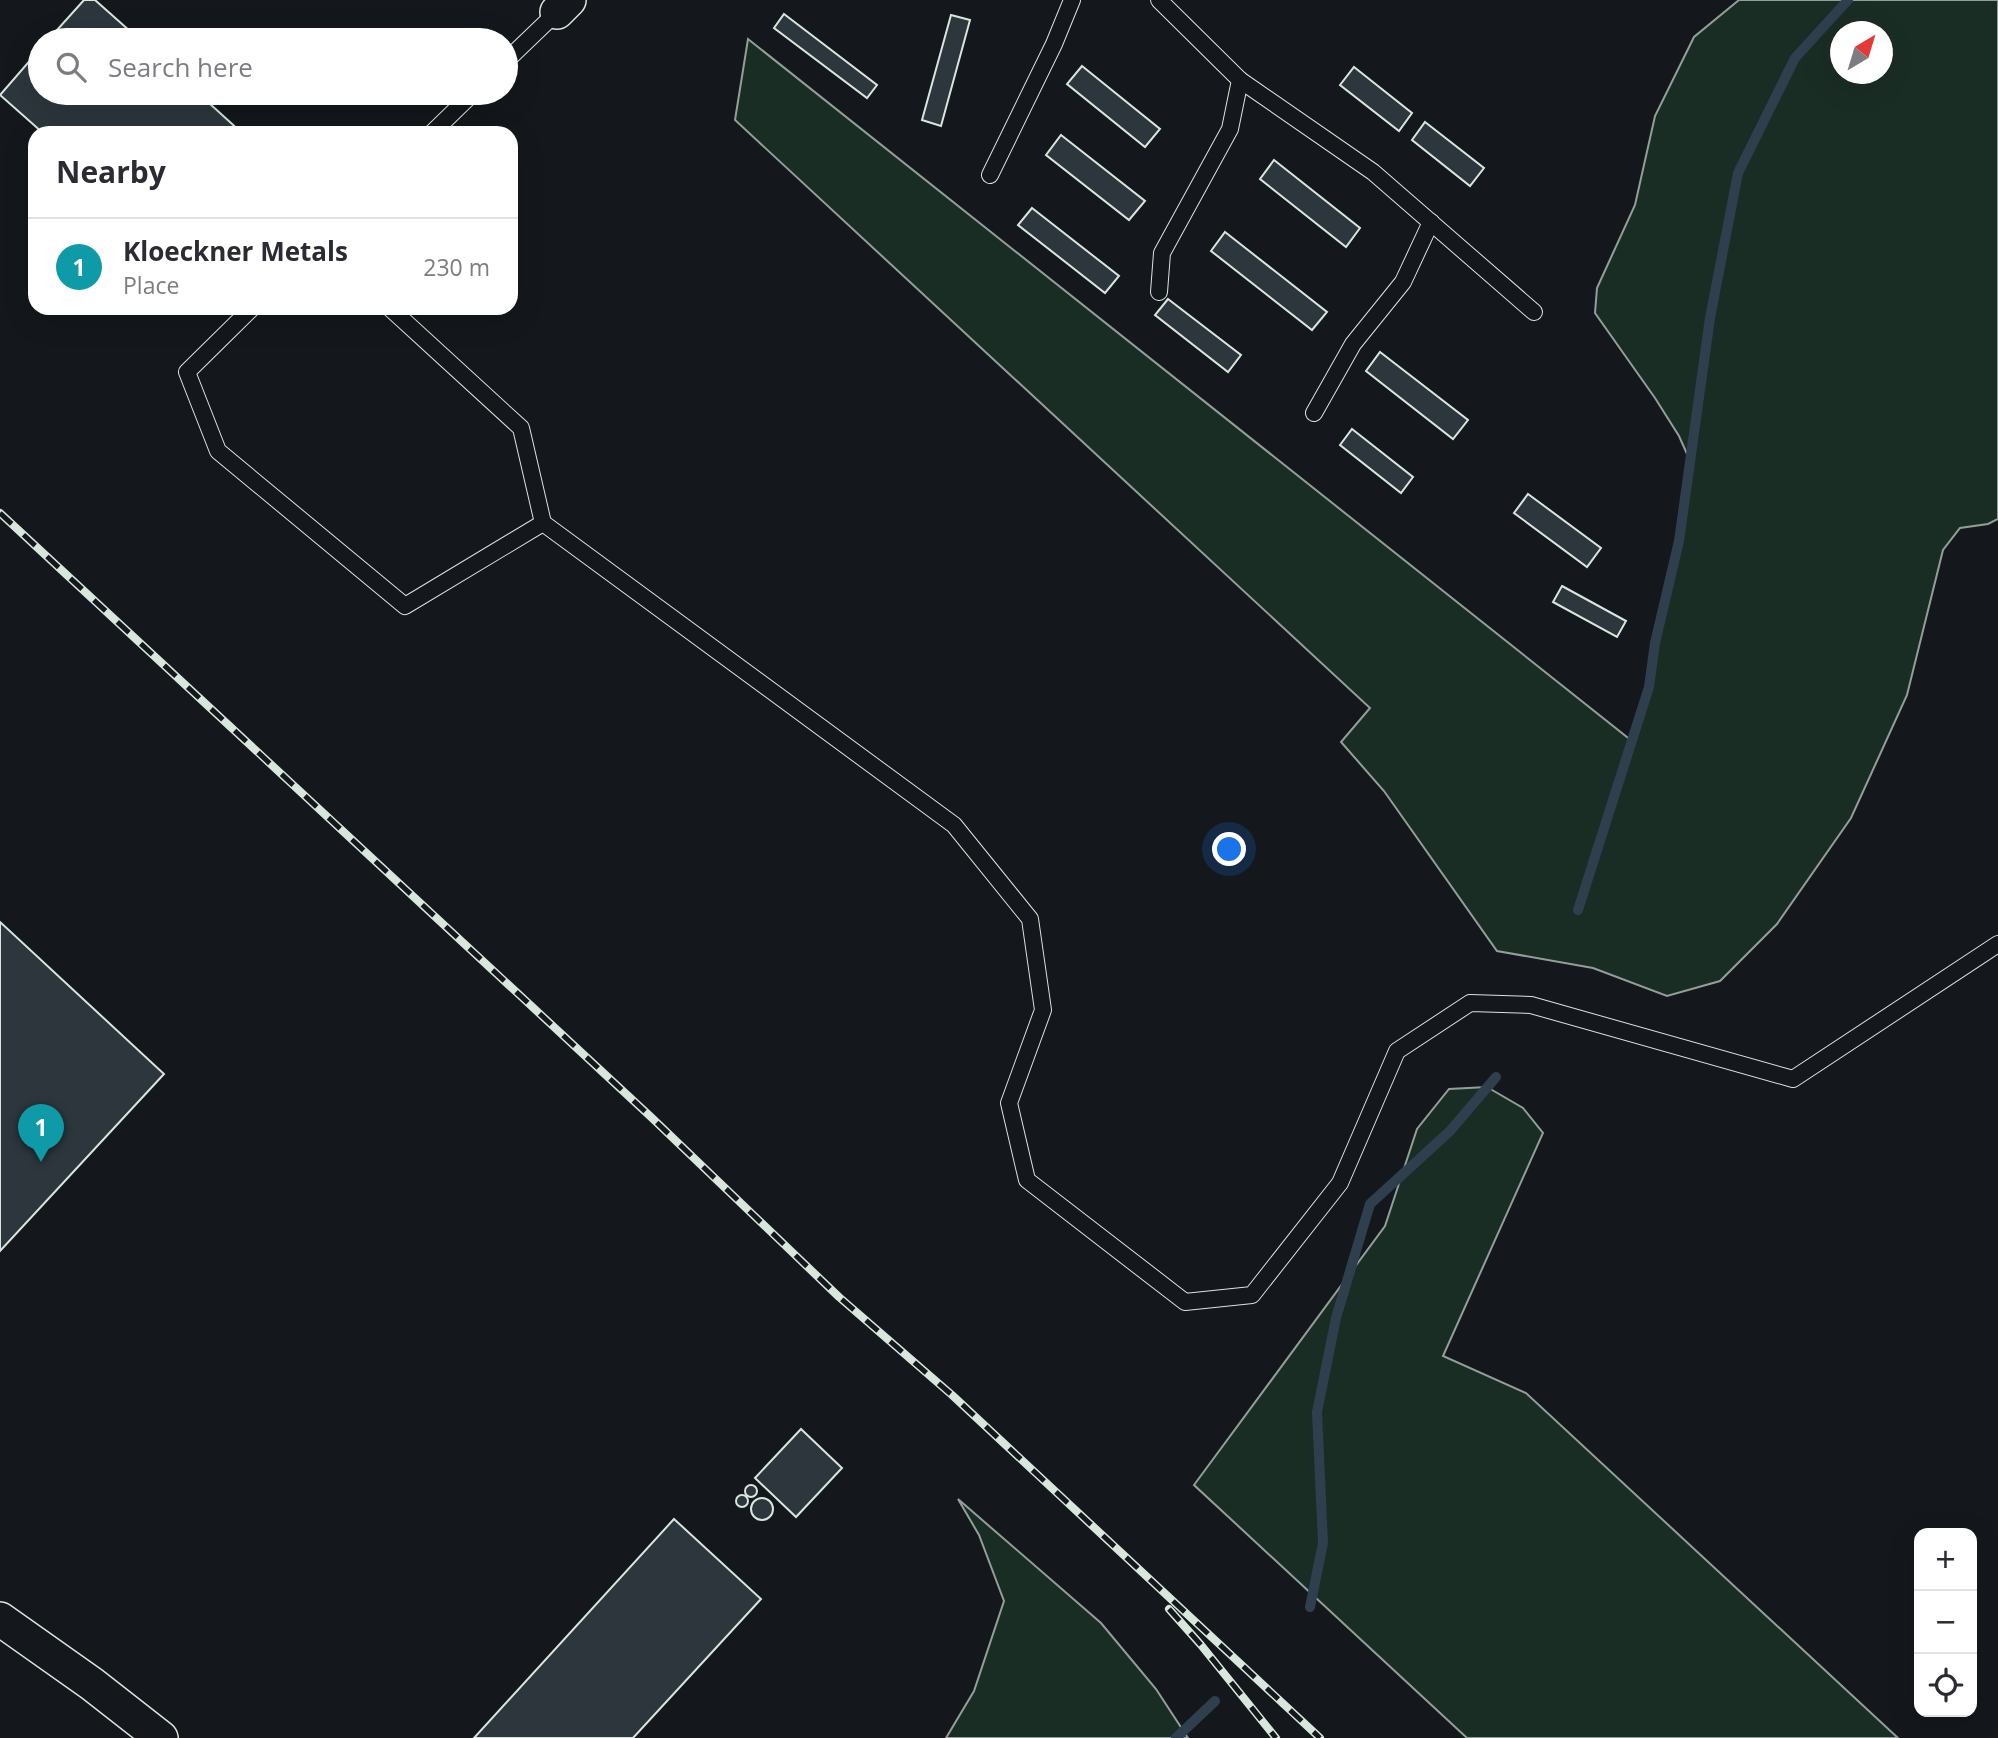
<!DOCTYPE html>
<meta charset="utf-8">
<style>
:root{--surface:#fff;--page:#f7f7f7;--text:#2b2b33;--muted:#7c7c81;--line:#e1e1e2;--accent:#1a73e8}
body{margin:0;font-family:"Open Sans",sans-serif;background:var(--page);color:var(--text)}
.controls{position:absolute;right:21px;bottom:21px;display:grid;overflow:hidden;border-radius:14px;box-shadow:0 7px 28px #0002}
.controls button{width:63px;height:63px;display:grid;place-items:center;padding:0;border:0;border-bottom:2px solid var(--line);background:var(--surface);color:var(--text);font:35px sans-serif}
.compass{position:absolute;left:1830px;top:21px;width:63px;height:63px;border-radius:50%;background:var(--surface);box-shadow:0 7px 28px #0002;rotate:38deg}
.you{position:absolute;left:1230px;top:850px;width:24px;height:24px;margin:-18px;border:5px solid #fff;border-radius:50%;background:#1a73e8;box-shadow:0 0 0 10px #1a73e833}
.badge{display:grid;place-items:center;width:46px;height:46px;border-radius:50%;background:var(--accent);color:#fff;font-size:23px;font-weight:700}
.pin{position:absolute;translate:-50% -58px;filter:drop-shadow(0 2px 4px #0008)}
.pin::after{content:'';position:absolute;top:37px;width:24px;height:21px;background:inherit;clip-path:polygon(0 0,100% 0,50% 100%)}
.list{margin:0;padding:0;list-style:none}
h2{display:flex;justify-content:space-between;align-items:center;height:91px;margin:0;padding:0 28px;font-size:30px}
h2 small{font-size:23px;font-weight:400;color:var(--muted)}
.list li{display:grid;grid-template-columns:46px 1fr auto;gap:21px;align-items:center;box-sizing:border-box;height:98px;padding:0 28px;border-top:2px solid var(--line)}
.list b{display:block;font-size:26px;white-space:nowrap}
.list p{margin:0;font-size:23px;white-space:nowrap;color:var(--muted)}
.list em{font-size:23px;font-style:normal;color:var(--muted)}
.icon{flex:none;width:38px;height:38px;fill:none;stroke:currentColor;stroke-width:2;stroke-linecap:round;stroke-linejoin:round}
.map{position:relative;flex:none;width:1998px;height:1738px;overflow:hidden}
.search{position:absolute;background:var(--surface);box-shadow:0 7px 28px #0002;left:28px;top:28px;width:490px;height:77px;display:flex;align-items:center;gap:18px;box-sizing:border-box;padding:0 24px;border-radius:38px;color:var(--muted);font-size:26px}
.panel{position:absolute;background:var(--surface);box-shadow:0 7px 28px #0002;left:28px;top:126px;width:490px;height:189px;border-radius:21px}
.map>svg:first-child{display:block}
.green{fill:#1a2d24;stroke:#939e99;stroke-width:2;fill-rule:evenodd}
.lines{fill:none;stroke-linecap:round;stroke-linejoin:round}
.stream{stroke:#2f3f4d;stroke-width:10}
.building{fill:#2c363c;stroke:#d8e6dc;stroke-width:2}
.lane-casing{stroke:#d8e6dc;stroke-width:18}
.street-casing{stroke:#d8e6dc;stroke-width:36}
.lane{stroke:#14181c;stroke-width:16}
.street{stroke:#14181c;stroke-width:33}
.rail-casing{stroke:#d8e6dc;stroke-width:8}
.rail{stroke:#14181c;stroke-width:5;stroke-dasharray:16;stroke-linecap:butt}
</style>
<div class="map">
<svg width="1998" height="1738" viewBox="0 0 1998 1738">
<rect width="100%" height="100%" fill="#14181c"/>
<g class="green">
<path d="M1739,0H1998V519L1988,524L1960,528L1943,550L1907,695L1851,818L1777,924L1720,981L1667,996L1593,968L1497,951L1384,791L1341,742L1370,708L735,120L748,39L1632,741L1649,687L1679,541L1691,463L1679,436L1655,398L1595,313L1597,288L1635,205L1655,116L1694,37ZM1840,32H1882V74H1840Z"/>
<polygon points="1487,1087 1523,1108 1543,1133 1443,1356 1526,1393 1898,1738 1467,1738 1194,1485 1385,1226 1417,1129 1449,1089"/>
<polygon points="958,1499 1101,1623 1156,1689 1188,1738 946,1738 974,1691 1004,1601 979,1535"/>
</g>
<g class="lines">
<g class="stream">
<polyline points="1578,910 1649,687 1655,643 1679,541 1710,318 1738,173 1795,58 1848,0"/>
<polyline points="1310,1607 1323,1543 1317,1412 1336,1318 1370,1204 1450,1131 1496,1077"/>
<polyline points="1176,1738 1215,1701"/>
</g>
</g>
<g class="building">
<polygon points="84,0 95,0 140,40 48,40"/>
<polygon points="784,14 877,85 867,98 774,28"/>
<polygon points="951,15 970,20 941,126 922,120"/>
<polygon points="40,49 40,93 198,93 242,133 43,133 0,95"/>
<polygon points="1082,66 1160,129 1145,147 1067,84"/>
<polygon points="1354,67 1412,113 1399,131 1340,85"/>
<polygon points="1425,122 1484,168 1470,186 1412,140"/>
<polygon points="1061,135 1145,201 1129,220 1046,155"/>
<polygon points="1274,160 1360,228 1346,247 1260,179"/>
<polygon points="1032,208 1119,276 1105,293 1018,225"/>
<polygon points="1225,232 1327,312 1312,330 1211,251"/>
<polygon points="1168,299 1241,355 1228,372 1155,315"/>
<polygon points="1380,352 1468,420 1453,439 1366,371"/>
<polygon points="1352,429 1413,477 1401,493 1340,445"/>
<polygon points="1528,494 1601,548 1587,567 1514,513"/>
<polygon points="1562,586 1626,621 1617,637 1553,602"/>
<polygon points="0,922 164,1074 0,1251"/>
<polygon points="801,1429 842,1468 796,1517 755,1478"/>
<circle cx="751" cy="1491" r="6"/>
<circle cx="742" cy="1501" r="6"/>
<circle cx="762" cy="1509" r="11"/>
<polygon points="674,1519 761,1599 633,1738 474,1738"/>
</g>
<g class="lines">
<g class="lane-casing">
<g id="lane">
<polyline points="1159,0 1240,80 1230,129 1162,253 1159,292"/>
<polyline points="506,61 557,12"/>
<polyline points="1240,80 1373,172 1534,312"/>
<polyline points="432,133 473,93"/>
<polyline points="990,175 1054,44 1072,0"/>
<polyline points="252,308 187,372 218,451 405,606 543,523"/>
<polyline points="390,308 521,428 543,523 954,825 1030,919 1043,1010 1009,1103 1027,1180 1185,1302 1252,1295 1340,1183 1397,1051 1470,1003 1531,1005 1793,1079 1998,944"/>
<polyline points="1314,413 1353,344 1403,282 1431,222"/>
</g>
</g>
<g class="street-casing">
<g id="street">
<polyline points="557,12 569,0"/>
<polyline points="0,1619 92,1684 161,1738"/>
</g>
</g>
<use href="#lane" class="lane"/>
<use href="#street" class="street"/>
<g class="rail-casing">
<g id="rail">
<polyline points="0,513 651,1117 839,1297 952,1395 1320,1738"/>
<polyline points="1169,1609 1201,1645 1276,1738"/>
</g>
</g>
<use href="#rail" class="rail"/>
</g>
</svg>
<div class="controls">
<button>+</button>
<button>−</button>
<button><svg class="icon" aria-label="locate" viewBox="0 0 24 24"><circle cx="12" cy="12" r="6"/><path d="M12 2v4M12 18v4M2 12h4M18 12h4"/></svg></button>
</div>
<svg class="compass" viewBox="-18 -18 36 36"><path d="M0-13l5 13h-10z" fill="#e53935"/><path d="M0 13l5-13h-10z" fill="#7c7c81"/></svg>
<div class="you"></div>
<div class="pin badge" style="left:41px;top:1162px;background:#0f9aa8">1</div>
<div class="search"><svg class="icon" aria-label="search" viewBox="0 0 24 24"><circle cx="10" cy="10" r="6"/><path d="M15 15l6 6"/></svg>Search here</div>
<section class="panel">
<h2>Nearby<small></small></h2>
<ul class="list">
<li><span class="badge" style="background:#0f9aa8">1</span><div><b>Kloeckner Metals</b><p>Place</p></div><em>230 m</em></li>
</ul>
</section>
</div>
